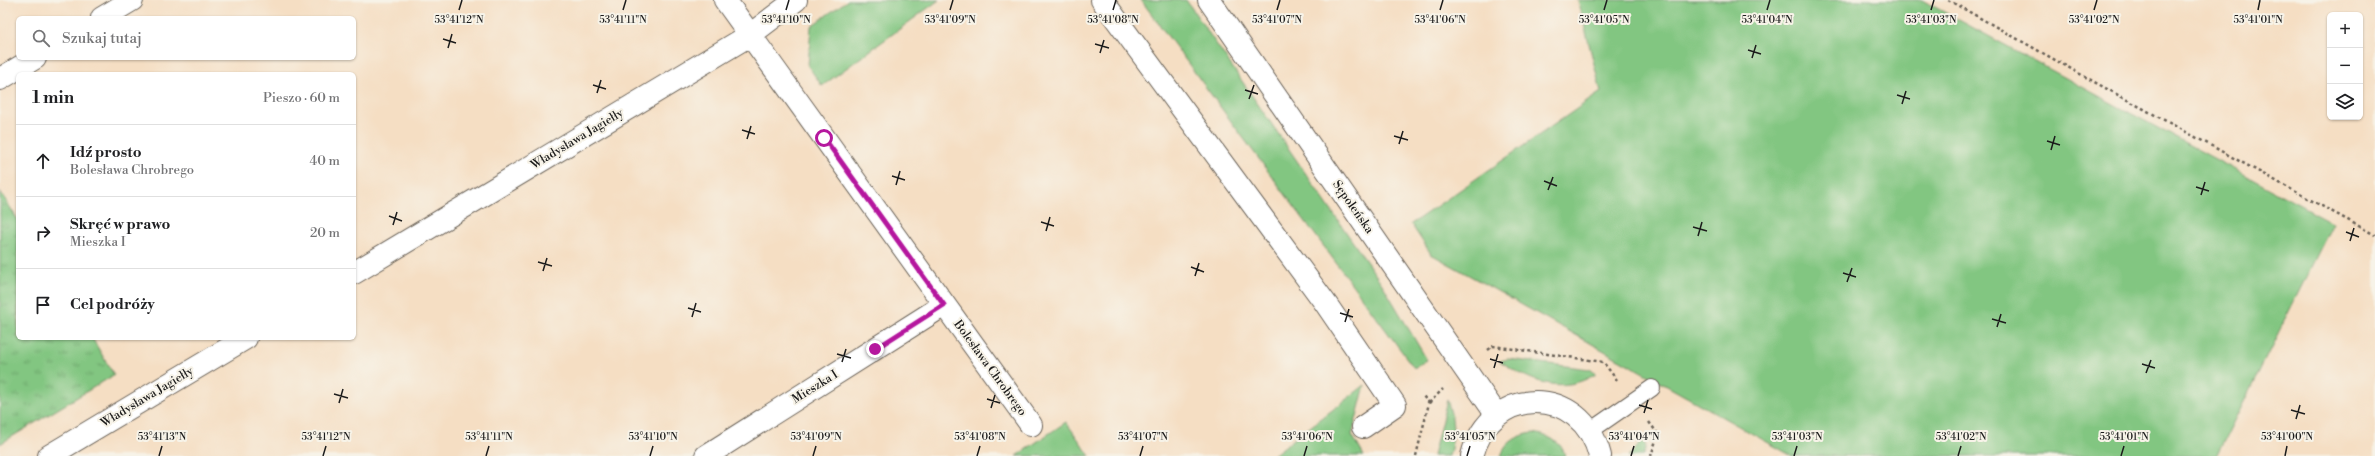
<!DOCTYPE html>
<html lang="pl">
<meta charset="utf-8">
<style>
:root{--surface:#fff;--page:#f2f2f2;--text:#202124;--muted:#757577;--line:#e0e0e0}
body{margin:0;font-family:"Libre Bodoni",serif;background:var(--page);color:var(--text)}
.controls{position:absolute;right:12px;top:12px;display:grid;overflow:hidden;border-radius:6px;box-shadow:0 1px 3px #0004}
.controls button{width:36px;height:36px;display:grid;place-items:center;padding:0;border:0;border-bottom:1px solid var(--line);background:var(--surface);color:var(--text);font:20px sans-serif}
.stop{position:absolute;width:12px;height:12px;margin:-9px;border:3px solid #b5179e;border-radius:50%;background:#fff}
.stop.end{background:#b5179e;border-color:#fff;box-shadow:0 1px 4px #0008}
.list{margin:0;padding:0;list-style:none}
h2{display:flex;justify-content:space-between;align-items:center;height:52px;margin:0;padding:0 16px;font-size:17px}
h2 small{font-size:13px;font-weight:400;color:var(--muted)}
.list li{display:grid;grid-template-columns:26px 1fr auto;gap:12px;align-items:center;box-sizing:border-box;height:72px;padding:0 16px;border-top:1px solid var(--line)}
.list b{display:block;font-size:15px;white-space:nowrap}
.list p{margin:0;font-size:13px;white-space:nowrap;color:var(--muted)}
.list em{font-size:13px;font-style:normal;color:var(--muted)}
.icon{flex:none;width:22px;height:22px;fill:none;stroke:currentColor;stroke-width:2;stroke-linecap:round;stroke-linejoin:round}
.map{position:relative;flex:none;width:2375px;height:456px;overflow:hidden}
.search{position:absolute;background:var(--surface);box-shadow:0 1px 3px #0004;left:16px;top:16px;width:340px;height:44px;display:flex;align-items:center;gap:10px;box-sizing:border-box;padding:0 14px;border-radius:6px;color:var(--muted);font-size:15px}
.panel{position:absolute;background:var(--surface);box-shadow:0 1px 3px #0004;left:16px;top:72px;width:340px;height:268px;border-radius:6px}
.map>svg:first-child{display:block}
.green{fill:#82c681;stroke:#4f714e}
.park{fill:url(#park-tufts);stroke:#4f714e}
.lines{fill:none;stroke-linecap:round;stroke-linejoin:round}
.service-casing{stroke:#686056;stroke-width:18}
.minor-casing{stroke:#686056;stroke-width:24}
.tertiary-casing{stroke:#686056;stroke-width:24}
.secondary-casing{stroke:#686056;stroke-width:24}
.path{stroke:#686056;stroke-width:2.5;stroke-dasharray:3 3;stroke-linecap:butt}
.service{stroke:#fff;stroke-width:16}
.minor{stroke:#fff;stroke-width:22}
.tertiary{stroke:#fff;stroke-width:22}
.secondary{stroke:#fff;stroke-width:22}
.route{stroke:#b5179e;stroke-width:5}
.ticks{fill:none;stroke:#1c1c1c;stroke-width:1.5}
.labels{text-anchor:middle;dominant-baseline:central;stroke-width:4;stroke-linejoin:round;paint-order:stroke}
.street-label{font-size:12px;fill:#1c1c1c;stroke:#f7f3e8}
.ticks-label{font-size:10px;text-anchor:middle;fill:#1c1c1c;stroke:#f7f3e8;stroke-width:4;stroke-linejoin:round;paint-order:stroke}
</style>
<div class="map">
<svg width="2375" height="456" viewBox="0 0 2375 456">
<defs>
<pattern id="park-tufts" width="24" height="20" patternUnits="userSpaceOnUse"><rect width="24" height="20" fill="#82c681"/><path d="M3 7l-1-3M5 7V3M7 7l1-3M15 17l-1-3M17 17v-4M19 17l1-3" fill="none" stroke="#6aa069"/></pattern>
</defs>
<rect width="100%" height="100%" fill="#f7f3e8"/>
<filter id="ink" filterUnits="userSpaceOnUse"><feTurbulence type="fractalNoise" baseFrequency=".025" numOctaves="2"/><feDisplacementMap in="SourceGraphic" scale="8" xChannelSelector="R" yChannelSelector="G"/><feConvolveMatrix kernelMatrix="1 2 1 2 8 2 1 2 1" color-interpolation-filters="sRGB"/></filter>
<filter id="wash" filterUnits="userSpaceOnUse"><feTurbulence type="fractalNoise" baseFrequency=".012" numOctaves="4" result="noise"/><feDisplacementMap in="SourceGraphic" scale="16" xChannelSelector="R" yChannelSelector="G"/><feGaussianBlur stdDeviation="0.9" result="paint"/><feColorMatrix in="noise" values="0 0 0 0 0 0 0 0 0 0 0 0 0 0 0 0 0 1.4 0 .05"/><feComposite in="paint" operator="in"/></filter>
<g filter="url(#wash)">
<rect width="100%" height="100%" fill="#f5dec3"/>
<g class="green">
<polygon points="848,0 939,0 822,86 808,66 811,26"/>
<polygon points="1141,0 1186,0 1384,287 1427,360 1414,368"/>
<polygon points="1578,0 1922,0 2333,223 2217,456 1792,456 1431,254 1411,224 1601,92"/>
<path d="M1508,359L1590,369L1596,374C1562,395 1530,382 1500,361Z"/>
<polygon points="1365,385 1352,435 1364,456 1272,456"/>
<path d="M1447,400C1454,419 1455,436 1449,456H1433Z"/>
<polygon points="1066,422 1090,456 1016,456"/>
<path d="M1533,433C1547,435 1562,441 1565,456H1501C1506,441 1519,435 1533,433Z"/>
<polygon points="1643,441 1646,446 1643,456 1628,456"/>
</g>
<polygon class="park" points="0,191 18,220 18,338 92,338 114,375 0,444"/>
</g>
<g filter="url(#ink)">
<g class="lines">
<g class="service-casing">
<polyline id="service" points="1590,431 1652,388"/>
</g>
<g class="minor-casing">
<g id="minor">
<polyline points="725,0 1031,425"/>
<polyline points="1102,0 1326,304 1395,405 1363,427"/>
<polyline points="102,18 132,0"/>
<polyline points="0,79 35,58"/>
<polyline points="354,273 750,35 796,0"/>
<polyline points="49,456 246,338"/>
<polyline points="706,456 944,305"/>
</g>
</g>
<g class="tertiary-casing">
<polyline id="tertiary" points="1209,0 1496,414"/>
</g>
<g class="secondary-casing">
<path id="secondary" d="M1472,456C1490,384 1582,384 1600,456"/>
</g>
<g class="path">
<polyline points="1948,0 2098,84 2375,235"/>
<polyline points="1488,350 1493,346 1603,362 1617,380"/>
<polyline points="1429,403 1443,389"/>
<polyline points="1649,422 1658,434 1651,456"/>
<polyline points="1416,456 1429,403 1423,396"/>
</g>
<use href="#service" class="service"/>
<use href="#minor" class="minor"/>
<use href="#tertiary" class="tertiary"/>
<use href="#secondary" class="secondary"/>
</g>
</g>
<g class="lines" filter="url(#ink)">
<polyline class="route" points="824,138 944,305 875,349"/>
</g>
<path class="ticks" d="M459,10L462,0M623,10L626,0M786,10L789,0M950,10L953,0M1113,10L1116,0M1277,10L1280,0M1440,10L1443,0M1604,10L1607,0M1767,10L1770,0M1931,10L1934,0M2094,10L2097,0M2258,10L2260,0M443,39L456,43M1095,44L1109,48M448,48L452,34M1748,50L1761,54M1100,53L1104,40M1752,58L1756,45M593,85L606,89M1245,90L1258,94M597,93L601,80M1897,95L1910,99M1249,99L1254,85M1902,104L1906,91M742,130L755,134M1394,136L1408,140M747,139L751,126M2047,141L2060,145M1399,144L1403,131M2051,150L2055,136M892,176L905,180M1544,181L1557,186M896,185L900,171M2196,187L2209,191M1548,190L1553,177M2201,195L2205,182M389,216L402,221M1041,222L1054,226M393,225L397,212M1693,227L1707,231M1046,231L1050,217M2346,232L2359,237M1698,236L1702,222M2350,241L2354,228M538,262L552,266M1191,267L1204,272M543,271L547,258M1843,273L1856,277M1195,276L1199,263M1847,282L1852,268M688,308L701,312M1340,313L1353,317M692,317L696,303M1992,319L2006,323M1345,322L1349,309M1997,327L2001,314M837,354L851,358M1490,359L1503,363M842,362L846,349M2142,364L2155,368M1494,368L1498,354M2146,373L2151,360M334,394L348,398M987,399L1000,403M339,403L343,389M1639,405L1652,409M991,408L995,395M2291,410L2305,414M1644,413L1648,400M2296,419L2300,405M159,456L162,446M323,456L326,446M486,456L489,446M650,456L653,446M813,456L816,446M977,456L980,446M1140,456L1143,446M1304,456L1307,446M1467,456L1470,446M1631,456L1634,446M1794,456L1797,446M1958,456L1961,446M2121,456L2124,446M2285,456L2287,446"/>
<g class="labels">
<g class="street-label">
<text transform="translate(577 139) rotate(-31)">Władysława Jagiełły</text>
<text transform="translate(1353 207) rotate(55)">Sępoleńska</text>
<text transform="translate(990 368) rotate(54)">Bolesława Chrobrego</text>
<text transform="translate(815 387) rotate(-32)">Mieszka I</text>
<text transform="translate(147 397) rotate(-31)">Władysława Jagiełły</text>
</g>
</g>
<g class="ticks-label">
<text x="459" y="23">53°41'12"N</text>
<text x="623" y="23">53°41'11"N</text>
<text x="786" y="23">53°41'10"N</text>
<text x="950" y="23">53°41'09"N</text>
<text x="1113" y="23">53°41'08"N</text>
<text x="1277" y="23">53°41'07"N</text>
<text x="1440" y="23">53°41'06"N</text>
<text x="1604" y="23">53°41'05"N</text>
<text x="1767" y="23">53°41'04"N</text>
<text x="1931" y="23">53°41'03"N</text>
<text x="2094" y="23">53°41'02"N</text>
<text x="2258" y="23">53°41'01"N</text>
<text x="162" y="440">53°41'13"N</text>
<text x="326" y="440">53°41'12"N</text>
<text x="489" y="440">53°41'11"N</text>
<text x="653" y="440">53°41'10"N</text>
<text x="816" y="440">53°41'09"N</text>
<text x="980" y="440">53°41'08"N</text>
<text x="1143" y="440">53°41'07"N</text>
<text x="1307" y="440">53°41'06"N</text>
<text x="1470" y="440">53°41'05"N</text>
<text x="1634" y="440">53°41'04"N</text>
<text x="1797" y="440">53°41'03"N</text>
<text x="1961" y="440">53°41'02"N</text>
<text x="2124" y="440">53°41'01"N</text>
<text x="2287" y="440">53°41'00"N</text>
</g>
</svg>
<div class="controls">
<button>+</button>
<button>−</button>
<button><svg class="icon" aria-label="layers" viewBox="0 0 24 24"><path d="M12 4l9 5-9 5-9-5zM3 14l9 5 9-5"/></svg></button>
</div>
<div class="stop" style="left:824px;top:138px"></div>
<div class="stop end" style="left:875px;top:349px"></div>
<div class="search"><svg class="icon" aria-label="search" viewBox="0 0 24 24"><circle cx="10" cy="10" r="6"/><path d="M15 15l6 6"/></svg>Szukaj tutaj</div>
<section class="panel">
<h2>1 min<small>Pieszo · 60 m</small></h2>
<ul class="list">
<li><svg class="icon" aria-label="ahead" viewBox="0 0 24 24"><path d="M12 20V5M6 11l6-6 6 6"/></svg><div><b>Idź prosto</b><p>Bolesława Chrobrego</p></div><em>40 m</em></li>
<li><svg class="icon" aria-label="right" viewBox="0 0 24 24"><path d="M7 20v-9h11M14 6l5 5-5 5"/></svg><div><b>Skręć w prawo</b><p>Mieszka I</p></div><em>20 m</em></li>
<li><svg class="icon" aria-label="arrive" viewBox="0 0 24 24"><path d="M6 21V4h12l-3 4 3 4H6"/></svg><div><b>Cel podróży</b></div></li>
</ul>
</section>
</div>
